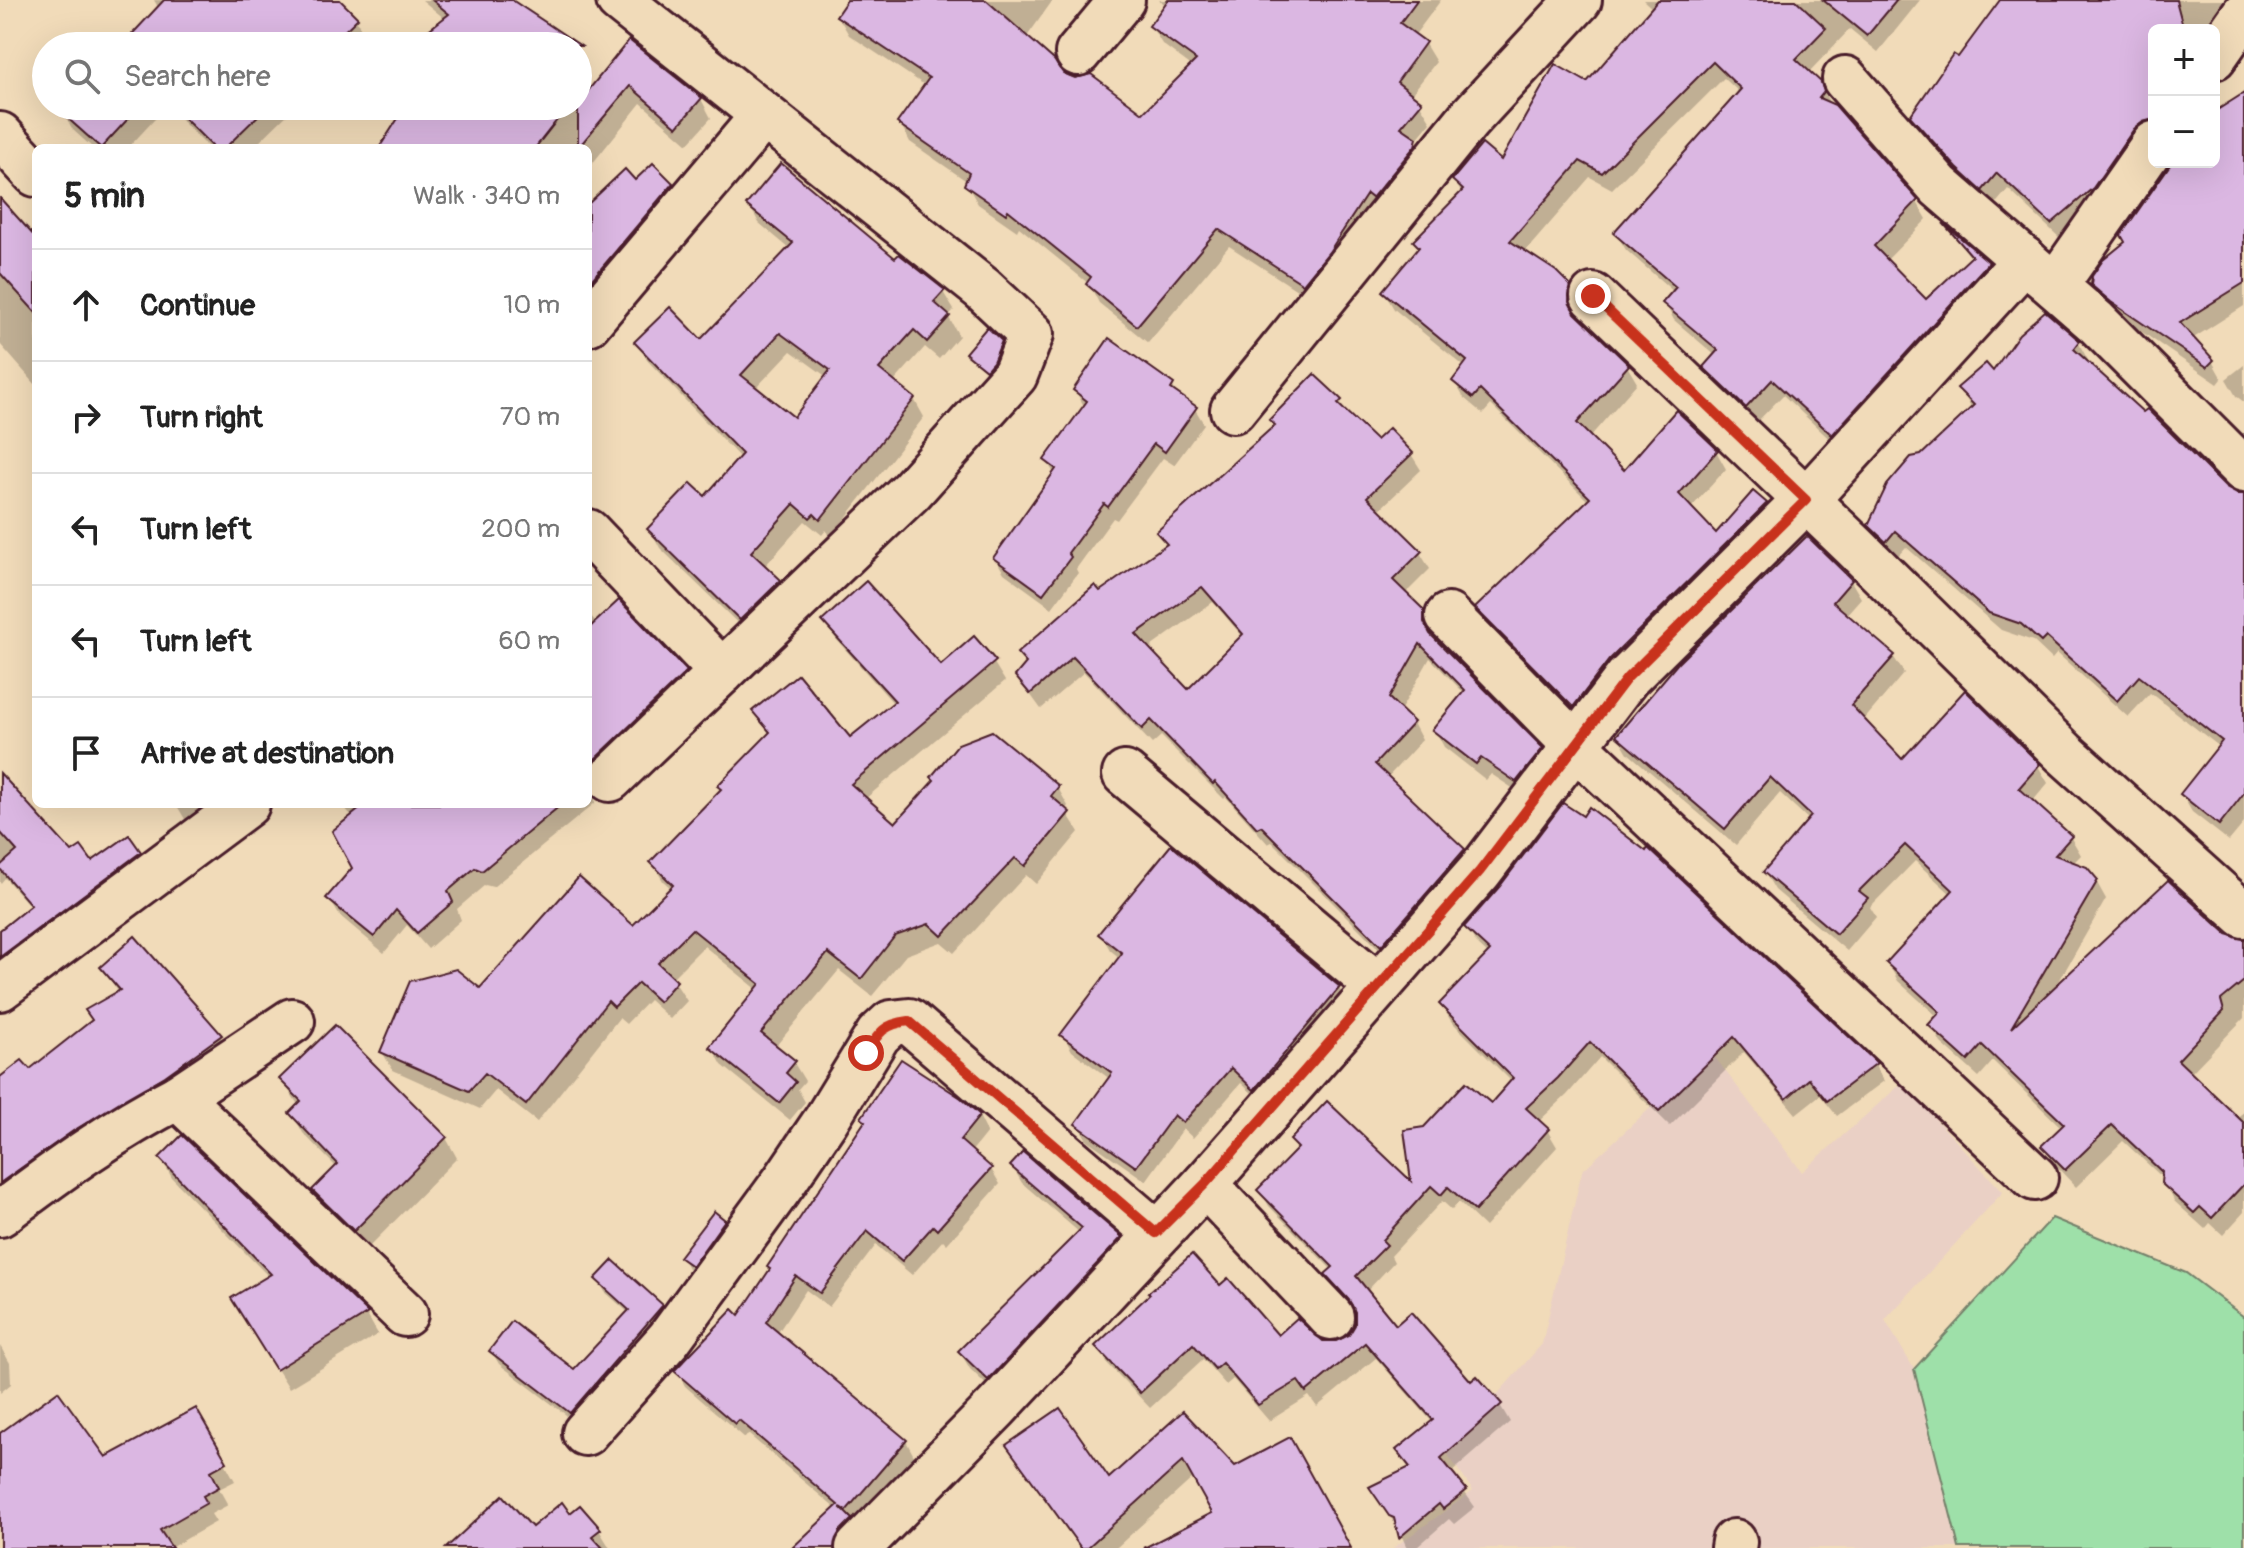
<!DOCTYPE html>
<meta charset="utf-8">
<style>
:root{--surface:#fff;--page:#f2f2f2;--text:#222;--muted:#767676;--line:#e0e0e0}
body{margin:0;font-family:Pangolin,sans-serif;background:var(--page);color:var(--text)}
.controls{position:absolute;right:24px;top:24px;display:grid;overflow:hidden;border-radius:12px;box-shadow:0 8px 32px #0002}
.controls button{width:72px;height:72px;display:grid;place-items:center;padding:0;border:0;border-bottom:2px solid var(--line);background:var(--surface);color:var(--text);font:40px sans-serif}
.stop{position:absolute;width:24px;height:24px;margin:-18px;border:6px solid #c8321e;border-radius:50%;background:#fff}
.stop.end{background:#c8321e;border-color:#fff;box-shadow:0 2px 8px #0008}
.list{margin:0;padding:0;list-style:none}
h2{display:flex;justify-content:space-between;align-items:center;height:104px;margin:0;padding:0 32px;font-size:34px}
h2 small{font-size:26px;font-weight:400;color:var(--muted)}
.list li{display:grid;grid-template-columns:52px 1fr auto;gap:24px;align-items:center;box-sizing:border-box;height:112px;padding:0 32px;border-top:2px solid var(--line)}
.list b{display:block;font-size:30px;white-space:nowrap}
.list em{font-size:26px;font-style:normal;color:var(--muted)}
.icon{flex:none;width:44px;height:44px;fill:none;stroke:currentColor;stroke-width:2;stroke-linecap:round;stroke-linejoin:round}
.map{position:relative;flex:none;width:2244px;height:1548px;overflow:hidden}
.search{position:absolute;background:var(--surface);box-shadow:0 8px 32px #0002;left:32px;top:32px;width:560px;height:88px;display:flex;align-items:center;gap:20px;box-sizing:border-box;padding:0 28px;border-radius:44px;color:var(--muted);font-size:30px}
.panel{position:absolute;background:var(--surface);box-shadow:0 8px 32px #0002;left:32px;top:144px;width:560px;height:664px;border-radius:12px}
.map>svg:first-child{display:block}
.built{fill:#ead0c5}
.green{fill:#9ee0a9;stroke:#74806a;stroke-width:2}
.shadow{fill:#0003;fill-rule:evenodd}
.building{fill:#dbb7e2;stroke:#4a1f2b;stroke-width:2;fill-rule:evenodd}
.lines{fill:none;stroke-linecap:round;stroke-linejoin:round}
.minor-casing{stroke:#4a1f2b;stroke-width:50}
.minor{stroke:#f1dbb9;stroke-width:44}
.route{stroke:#c8321e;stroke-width:10}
</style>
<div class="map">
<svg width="2244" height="1548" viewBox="0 0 2244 1548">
<rect width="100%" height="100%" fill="#f1dbb9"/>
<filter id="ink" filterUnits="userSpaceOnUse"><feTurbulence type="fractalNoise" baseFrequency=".0125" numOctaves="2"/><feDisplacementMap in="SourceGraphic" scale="16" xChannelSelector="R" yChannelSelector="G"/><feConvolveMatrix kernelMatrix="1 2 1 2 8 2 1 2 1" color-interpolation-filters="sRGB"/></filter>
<g filter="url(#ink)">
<polygon class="built" points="1711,1052 1802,1172 1902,1083 2003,1192 1885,1320 1914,1369 1959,1548 1393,1548 1473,1491 1446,1452 1542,1344 1582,1171"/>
<polygon class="green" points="2052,1218 2186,1273 2244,1317 2244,1548 1959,1548 1914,1369"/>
<g class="shadow">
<polygon points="154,0 337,0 356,20 366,38 358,46 124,46 159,9"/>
<polygon points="422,0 503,0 569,46 428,46 445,19"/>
<polygon points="849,0 1053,0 1026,38 1061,74 1143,115 1193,67 1162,44 1151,26 1166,5 1159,0 1441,0 1414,36 1425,44 1436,62 1410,96 1420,104 1431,122 1416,140 1427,158 1314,301 1229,246 1148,343 1099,303 1089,284 1019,227 1017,231 978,204 967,185 968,182 910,142 900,123 926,86 849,35 838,16"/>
<polygon points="1643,0 1920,0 1878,52 1850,29 1808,73 1819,83 1831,106 1917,202 1927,219 1886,261 1925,302 1972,259 1951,232 1987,264 1997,281 1842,451 1783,395 1756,423 1715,384 1705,367 1716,356 1674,320 1665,303 1674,292 1626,250 1616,233 1740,93 1724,78 1612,189 1590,177 1525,252 1569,287 1580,305 1578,319 1627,366 1637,383 1589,438 1624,473 1716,451 1726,469 1690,509 1717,536 1754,494 1765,505 1775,522 1584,723 1488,626 1478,609 1589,502 1491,405 1483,414 1464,398 1454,381 1465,367 1394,309 1384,292 1419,249 1415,242 1462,194 1454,180 1501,163 1588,84 1653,9"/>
<polygon points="2011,0 2244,0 2214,30 2154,30 2154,139 2062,240 2008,189 1993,207 1969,186 1923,133 1913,116"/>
<polygon points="629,42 701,99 711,118 688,144 641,103 588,169 588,148 381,148 409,106 572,106 571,114"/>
<polygon points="2244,96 2244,306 2192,339 2212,361 2222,379 2218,384 2123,319 2103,302 2093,284 2127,242 2174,162 2214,162 2214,116"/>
<polygon points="68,106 167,106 128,148 93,148 73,130 63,112"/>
<polygon points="167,106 296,106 253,148 209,148"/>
<polygon points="653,166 672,185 682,203 588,312 588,206 635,183"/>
<polygon points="0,201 36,241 36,385 0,344"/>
<path d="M749,205L896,261L943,292L954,310L948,316L959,336L939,359L925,347L893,383L914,399L924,417L831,537L826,530L822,535L805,521L764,567L780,582L790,600L752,637L660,548L650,529L706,499L741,459L647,360L637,342H701L790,249L759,223ZM791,351L827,377L794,420L755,389Z"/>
<polygon points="1000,342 1004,348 996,368 990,374 967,353"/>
<polygon points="2078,342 2088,360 2086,363 2225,489 2238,496 2244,496 2244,823 2229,841 2192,812 2182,795 2220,747 2150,693 2128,717 2057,653 2052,659 2033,641 2001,630 1906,547 1896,558 1881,543 1870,525 1922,457 1972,409 1960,388"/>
<polygon points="2244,365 2244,402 2236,396 2226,379"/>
<polygon points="1172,385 1179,397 1195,409 1204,424 1174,465 1163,458 1117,520 1113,518 1076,569 1078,573 1052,608 1004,573 995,558 1055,475 1046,460 1084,406 1075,390"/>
<path d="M1340,402L1348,416L1376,443L1411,454L1421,470L1378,511L1420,553L1430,569L1405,594L1422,611L1432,628V638L1541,749L1551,766L1526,797L1491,774L1486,780L1444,747L1435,730L1465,694L1430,658L1400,711L1413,723L1422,740L1387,778L1464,850L1473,867L1391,961L1272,842L1268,844L1226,797L1224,799L1161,736L1152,744L1084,672L1041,709L1017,676L1026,666L1019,653L1167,546L1158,532L1276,427L1272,420ZM1213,602L1243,637L1188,692L1148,649Z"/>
<polygon points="1851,581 1861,598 1846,615 1893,656 1904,673 1863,721 1902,762 2038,766 2048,783 2032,802 2071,838 2081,855 2072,864 2096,881 2106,899 2054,990 2226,935 2244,941 2244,1018 2190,1074 2236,1118 2244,1112 2244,1212 2223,1235 2210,1223 2205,1229 2174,1201 2164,1179 2123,1141 2076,1187 2054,1164 2044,1146 2062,1128 1993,1061 1979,1077 1941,1043 1931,1025 1938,1017 1898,981 1888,963 1952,895 1915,861 1870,907 1876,917 1847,951 1775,890 1765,873 1810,821 1780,793 1736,845 1628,753 1618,736"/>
<polygon points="588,613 597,623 685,672 695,690 595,791 595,803 493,887 485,885 457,909 461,920 428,949 407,925 384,953 339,915 329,898 354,868 353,817 341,804 588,804"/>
<polygon points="825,621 941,668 994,663 1005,681 865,799 895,826 1058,788 1068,806 1065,810 1079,832 1036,884 1026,875 954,953 941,942 906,955 872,996 839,970 775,1047 794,1063 805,1081 798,1089 805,1102 790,1120 722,1065 712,1047 758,990 704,946 672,978 687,1001 670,1019 649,1000 626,1024 619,1018 537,1122 496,1090 480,1109 393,1070 382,1052 481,991 633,928 672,889 663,881 652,862 723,791 770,735 755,712 850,739 894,704 836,639"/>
<polygon points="0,776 71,855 92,864 140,853 150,870 0,981 0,932 37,903 28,904 5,878 0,884"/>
<polygon points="176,804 229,804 192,831"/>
<polygon points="1648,851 1875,1065 1884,1081 1837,1116 1820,1095 1796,1114 1744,1052 1670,1126 1600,1057 1567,1095 1538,1122 1547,1130 1557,1147 1485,1227 1459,1202 1452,1210 1442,1201 1391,1256 1394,1262 1366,1292 1396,1328 1500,1405 1510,1422 1451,1473 1475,1507 1454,1524 1449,1519 1416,1548 1407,1548 1399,1530 1382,1504 1410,1470 1398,1451 1433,1423 1376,1358 1317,1407 1309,1396 1269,1421 1233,1379 1226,1385 1203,1359 1150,1408 1107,1363 1098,1346 1220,1288 1278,1337 1336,1343 1350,1336 1357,1325 1357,1313 1335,1288 1355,1308 1357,1306 1340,1287 1334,1287 1327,1274 1332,1270 1269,1206 1260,1190 1298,1151 1292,1140 1414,1186 1425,1129 1492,1105 1512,1082 1451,1021 1441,1004 1489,955 1476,943 1467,927"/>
<polygon points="1101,934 1339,988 1348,1004 1264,1104 1241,1083 1193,1138 1183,1129 1146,1181 1087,1140 1078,1124 1110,1079 1072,1051 1063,1035 1120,958 1110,950"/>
<polygon points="134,939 220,1036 232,1056 0,1209 0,1079 30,1072 94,1022 119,993 102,967"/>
<polygon points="335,1028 446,1138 457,1158 367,1249 325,1210 314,1191 337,1168 303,1133 292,1113 299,1106 281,1079"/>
<polygon points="979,1116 987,1132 971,1152 991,1169 1000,1184 947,1244 943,1240 912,1275 876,1245 829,1307 806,1290 777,1334 906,1441 914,1456 854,1527 849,1548 802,1548 836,1509 748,1434 745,1438 685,1386 677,1371 739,1319 866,1123 863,1118"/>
<polygon points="182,1138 367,1315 378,1334 289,1388 245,1318 269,1277 172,1178 161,1158"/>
<polygon points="1012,1166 1120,1238 1130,1255 998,1396 970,1369 960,1352 1080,1233 1022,1183"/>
<polygon points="724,1222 731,1234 699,1277 689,1270 682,1257"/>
<polygon points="598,1279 661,1307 668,1320 578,1424 499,1364 492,1352 575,1372 629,1313 605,1292"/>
<polygon points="0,1346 10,1363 11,1384 0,1393"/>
<polygon points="196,1410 235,1481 219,1489 228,1505 211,1514 216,1522 170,1548 0,1548 0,1435 106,1460"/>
<polygon points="1183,1414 1235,1469 1349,1548 1154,1548 1214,1513 1194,1477 1116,1548 1081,1548 1009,1445 1109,1481"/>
<polygon points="570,1516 599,1530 610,1548 467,1548 531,1531"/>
</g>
<g class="building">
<polygon points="164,0 340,0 358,18 329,46 121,46"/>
<polygon points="432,0 512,0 581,46 408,46 449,14"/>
<polygon points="847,0 986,0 1054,60 1063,73 1075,78 1091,74 1143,113 1196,60 1149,26 1168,0 1417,0 1400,23 1426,42 1397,82 1422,102 1401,127 1417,138 1415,146 1372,198 1367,194 1329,252 1303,284 1218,229 1137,326 1086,284 1091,277 1008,210 1006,214 964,185 969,173 897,123 929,78 836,16"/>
<polygon points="1658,0 1796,0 1826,28 1796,59 1821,82 1824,92 1819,98 1835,105 1918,200 1874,246 1926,299 1972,256 1943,223 1989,262 1832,435 1772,380 1746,408 1703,367 1718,350 1662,303 1676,287 1613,233 1741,89 1713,62 1602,173 1580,161 1510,241 1556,271 1571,286 1569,302 1575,313 1629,365 1577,423 1624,470 1676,410 1718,450 1679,494 1716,533 1753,491 1767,503 1609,660 1573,707 1475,608 1590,498 1480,390 1473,398 1452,381 1467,361 1382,291 1419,247 1413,241 1463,190 1452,180 1482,144 1501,160 1555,64 1587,82"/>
<polygon points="1823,0 1897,0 1867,36"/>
<polygon points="2000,0 2176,0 2184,30 2154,30 2154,119 2143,122 2134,129 2093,188 2051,224 1997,173 1982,191 1957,168 1910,116 1953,54 1958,57"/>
<polygon points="629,40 702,98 677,127 630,86 578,148 578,103"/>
<polygon points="2244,93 2244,283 2180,323 2214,360 2207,367 2111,302 2091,285 2092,276 2103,260 2125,242 2121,235 2172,162 2214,162 2214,112"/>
<polygon points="54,106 140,106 101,148"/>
<polygon points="172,106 268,106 225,148 214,148"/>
<polygon points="406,106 568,106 535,148 379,148"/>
<polygon points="653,163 673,183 588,284 588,204 625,169 635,180"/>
<path d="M781,163L895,258L899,254L945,290L934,302L950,316L927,342L914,330L879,369L915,398L820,520L814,514L810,518L794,504L751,552L781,580L740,620L647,529L691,483L705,496L742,454L634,342L670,307L701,339L793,243L746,205ZM780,333L830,370L794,417L741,375Z"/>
<polygon points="0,198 36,238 36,313 0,273"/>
<polygon points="2045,311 2080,341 2074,349 2143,412 2147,409 2226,488 2237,494 2244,494 2244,793 2219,825 2180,794 2222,741 2139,676 2117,701 2046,637 2041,642 2021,624 1989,613 1895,531 1886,542 1868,525 1887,485 1911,457 1921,455 1974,405 1957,388 1986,363 1993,371 2019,334"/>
<polygon points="987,327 1002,341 993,362 986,370 965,353"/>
<polygon points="1109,338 1174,384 1171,389 1197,407 1165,452 1154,444 1108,507 1104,504 1068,553 1071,557 1043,594 993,558 1056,469 1044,460 1087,401 1073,390"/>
<path d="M1314,374L1342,400L1338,404L1376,440L1389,428L1413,453L1367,497L1422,551L1393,580L1424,610V622L1430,634L1543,748L1516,782L1481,758L1476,764L1432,730L1465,690L1420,644L1389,698L1414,722L1375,764L1465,849L1381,946L1261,826L1257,828L1215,782L1213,784L1151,720L1142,729L1073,657L1030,694L1015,676L1026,663L1017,653L1095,585L1100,591L1167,544L1156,532L1275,425L1269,420ZM1202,587L1243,634L1188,689L1136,634Z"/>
<polygon points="1807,536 1852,580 1833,602 1895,655 1851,705 1902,759 1965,690 2040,764 2019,788 2072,836 2055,855 2087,867 2098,880 2011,1028 2168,880 2227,934 2244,939 2244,981 2221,1000 2224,1011 2178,1060 2244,1123 2244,1184 2212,1218 2200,1207 2194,1213 2161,1183 2162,1172 2112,1125 2065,1170 2041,1146 2064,1124 1982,1045 1968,1061 1928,1025 1940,1012 1886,963 1953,890 1905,845 1859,891 1868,898 1836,934 1763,872 1811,816 1770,777 1725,829 1616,736 1678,663"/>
<polygon points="866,581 941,665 974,636 996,661 851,784 895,823 934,780 931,777 958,744 992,731 1059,786 1051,796 1070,812 1025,866 1015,858 942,936 929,924 895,936 861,979 828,953 761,1033 796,1061 786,1073 796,1082 779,1103 709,1047 760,984 692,929 658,963 677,981 659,1002 638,983 614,1007 608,1001 526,1105 485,1073 469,1091 380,1052 410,981 456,969 480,988 579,877 633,925 673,885 650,862 721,789 717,786 770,732 752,711 798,674 850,737 895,701 822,621"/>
<polygon points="619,600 687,671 593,761 588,768 588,629"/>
<polygon points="0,773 72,852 81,846 92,861 129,835 141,852 0,957 0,930 31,905 0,869 0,866 17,851 0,832"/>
<polygon points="1563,803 1583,816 1589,807 1646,851 1648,848 1877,1063 1827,1101 1809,1079 1786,1099 1734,1037 1659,1111 1590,1042 1558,1078 1526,1108 1549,1129 1475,1211 1448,1187 1441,1195 1431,1186 1382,1240 1387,1245 1356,1276 1396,1325 1411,1312 1471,1381 1477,1376 1502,1404 1441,1458 1467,1490 1443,1509 1439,1504 1399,1538 1394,1518 1389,1516 1369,1487 1410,1467 1396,1450 1433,1420 1365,1343 1306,1392 1298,1381 1258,1405 1222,1363 1215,1369 1193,1344 1140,1393 1095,1346 1150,1294 1148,1293 1192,1254 1220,1285 1228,1278 1278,1335 1297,1318 1323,1341 1336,1341 1349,1335 1355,1325 1355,1312 1349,1300 1325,1274 1333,1267 1257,1190 1298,1148 1290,1140 1327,1101 1411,1181 1404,1130 1424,1127 1466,1082 1491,1103 1513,1078 1439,1004 1490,951 1464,927 1500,886"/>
<polygon points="366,804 562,804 482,871 475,868 448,891 453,902 417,933 396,910 374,937 326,898 352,868 332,831"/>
<polygon points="1171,845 1340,987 1254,1090 1231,1068 1183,1123 1174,1115 1136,1167 1075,1124 1112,1073 1060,1035 1122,953 1098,934"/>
<polygon points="135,936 222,1035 165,1076 73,1131 0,1183 0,1077 22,1060 30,1069 92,1020 85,1010 120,990 100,967"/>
<polygon points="335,1025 447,1137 354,1231 312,1190 338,1164 289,1113 301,1101 279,1079"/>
<polygon points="901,1059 961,1098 980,1115 960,1140 992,1168 937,1230 933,1226 902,1261 867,1231 820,1293 796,1276 766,1322 907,1440 846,1511 840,1507 852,1519 840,1531 834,1548 792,1548 838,1505 739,1420 735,1424 674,1371 733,1309 739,1315 770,1269 767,1267 865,1121 861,1118"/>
<polygon points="182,1135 368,1313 276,1370 231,1298 271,1274 159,1158"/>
<polygon points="1023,1152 1122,1237 988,1380 958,1351 1082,1228 1010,1166"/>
<polygon points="714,1211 725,1220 692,1266 679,1257"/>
<polygon points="613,1260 663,1305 570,1413 489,1351 512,1321 574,1369 629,1310 595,1279"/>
<polygon points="58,1391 106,1457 196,1408 227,1462 211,1471 219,1487 203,1496 207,1503 160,1530 172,1548 0,1548 0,1433"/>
<polygon points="1060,1408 1109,1478 1183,1411 1235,1466 1290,1437 1351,1548 1144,1548 1212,1513 1183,1461 1087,1548 1081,1548 1006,1445"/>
<polygon points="503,1495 532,1527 562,1502 570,1513 580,1505 601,1529 592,1536 603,1548 446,1548"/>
</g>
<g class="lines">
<g class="minor-casing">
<g id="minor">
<polyline points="1078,53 1122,0"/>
<polyline points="2214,57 2244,14"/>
<polyline points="1845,79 1939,186 2096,322 2244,470"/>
<polyline points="0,135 36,174"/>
<polyline points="2055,286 2154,144"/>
<polyline points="1593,296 1854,546 2064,753 2244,915"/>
<polyline points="588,323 764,115"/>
<polyline points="1233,410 1468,120 1579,0"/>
<polyline points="588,532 722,672"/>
<polyline points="1448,616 1575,745 2035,1178"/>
<polyline points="1125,774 1378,986"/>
<polyline points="610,779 911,491 1015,375 1031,334 983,289 619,0"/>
<polyline points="0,988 247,804"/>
<polyline points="178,1097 292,1021"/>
<polyline points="1205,1184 1331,1317"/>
<path d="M0,1214C57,1171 115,1129 178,1097L405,1314"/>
<polyline points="585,1433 669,1339 784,1182 826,1120 878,1035 891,1023 909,1021 1156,1233"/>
<polyline points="858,1548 996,1408 1205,1184 1480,871 1627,678 1806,500 2025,260"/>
<polyline points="1733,1548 1734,1542"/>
</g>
</g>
<use href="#minor" class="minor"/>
</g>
</g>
<g class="lines" filter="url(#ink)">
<path class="route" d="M866,1053C879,1032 884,1024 909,1021L1156,1233L1205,1184L1480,871L1627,678L1806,500L1593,296"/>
</g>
</svg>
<div class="controls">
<button>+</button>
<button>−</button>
</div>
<div class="stop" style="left:866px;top:1053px"></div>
<div class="stop end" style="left:1593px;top:296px"></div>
<div class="search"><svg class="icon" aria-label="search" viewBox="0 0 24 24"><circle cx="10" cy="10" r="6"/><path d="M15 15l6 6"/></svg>Search here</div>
<section class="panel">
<h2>5 min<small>Walk · 340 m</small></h2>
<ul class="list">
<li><svg class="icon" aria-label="ahead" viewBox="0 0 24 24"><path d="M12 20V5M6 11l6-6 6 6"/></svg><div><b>Continue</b></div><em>10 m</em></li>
<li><svg class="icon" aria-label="right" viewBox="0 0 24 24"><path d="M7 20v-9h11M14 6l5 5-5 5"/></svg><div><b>Turn right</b></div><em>70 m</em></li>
<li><svg class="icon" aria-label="left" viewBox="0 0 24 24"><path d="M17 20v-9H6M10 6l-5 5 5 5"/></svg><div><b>Turn left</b></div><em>200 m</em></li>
<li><svg class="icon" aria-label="left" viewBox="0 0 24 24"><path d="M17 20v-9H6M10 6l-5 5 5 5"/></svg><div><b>Turn left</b></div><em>60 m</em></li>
<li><svg class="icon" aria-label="arrive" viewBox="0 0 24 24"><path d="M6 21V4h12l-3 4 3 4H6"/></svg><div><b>Arrive at destination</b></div></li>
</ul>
</section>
</div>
